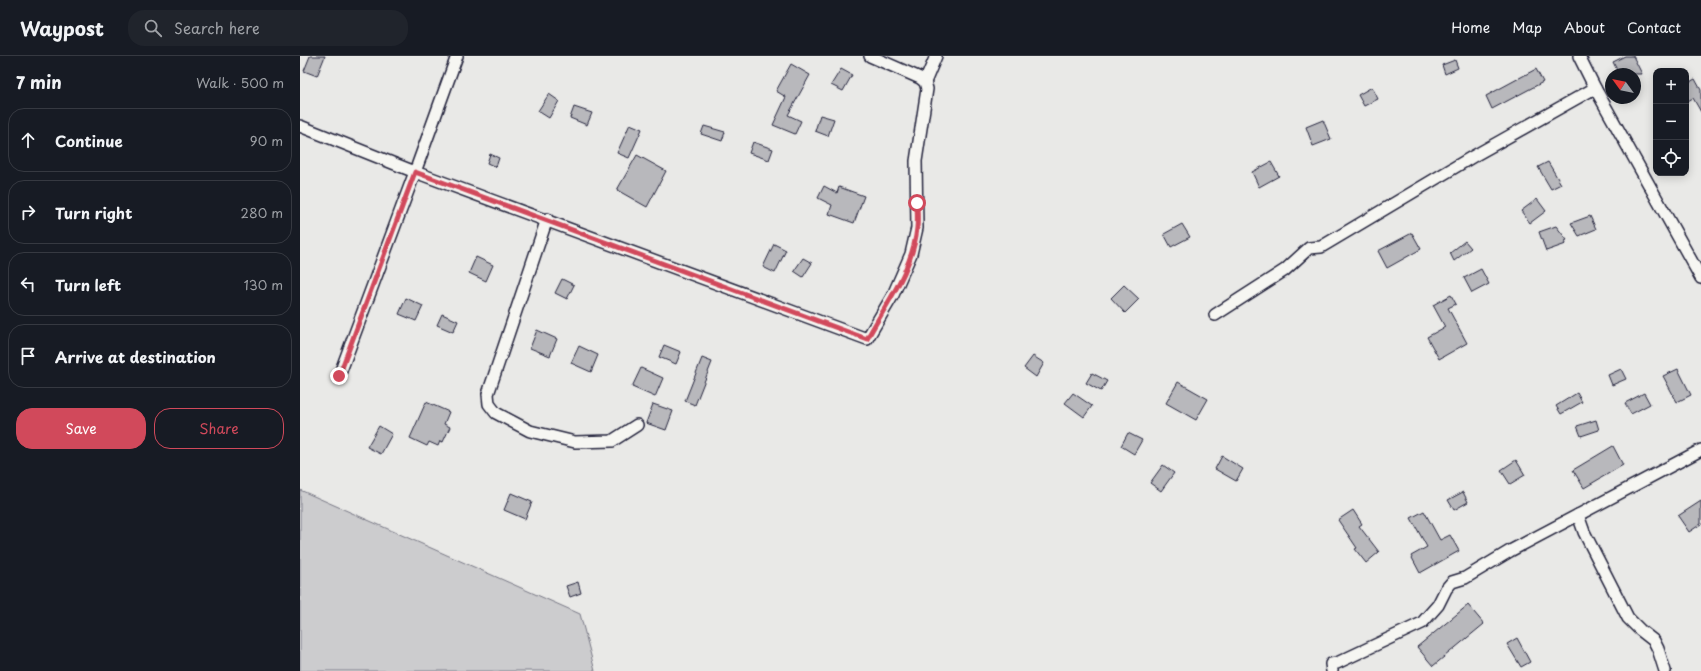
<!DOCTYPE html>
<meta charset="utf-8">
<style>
:root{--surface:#171b24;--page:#20242c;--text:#f1f3f6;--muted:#9ea1a6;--line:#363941;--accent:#d1495b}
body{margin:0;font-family:"Playpen Sans",sans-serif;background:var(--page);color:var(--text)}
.controls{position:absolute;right:12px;top:12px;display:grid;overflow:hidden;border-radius:8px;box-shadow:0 2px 10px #0003}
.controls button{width:36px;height:36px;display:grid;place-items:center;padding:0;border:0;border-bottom:1px solid var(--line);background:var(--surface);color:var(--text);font:20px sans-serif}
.compass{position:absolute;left:1305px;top:12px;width:36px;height:36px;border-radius:50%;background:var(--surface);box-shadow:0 2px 10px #0003;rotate:303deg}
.stop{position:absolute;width:12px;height:12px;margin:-9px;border:3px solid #d1495b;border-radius:50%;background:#fff}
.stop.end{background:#d1495b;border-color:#fff;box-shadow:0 1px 4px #0008}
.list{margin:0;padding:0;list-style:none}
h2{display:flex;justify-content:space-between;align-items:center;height:52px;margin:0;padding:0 16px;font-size:17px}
h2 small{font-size:13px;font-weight:400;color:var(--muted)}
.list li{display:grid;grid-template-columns:26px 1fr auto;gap:12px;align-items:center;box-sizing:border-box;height:64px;margin:0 8px 8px;padding:0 8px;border:1px solid var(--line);border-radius:16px}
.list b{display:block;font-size:15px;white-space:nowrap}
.list em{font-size:13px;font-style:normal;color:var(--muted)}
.actions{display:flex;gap:8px;padding:12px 16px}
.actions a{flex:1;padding:9px 0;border:1px solid var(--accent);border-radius:16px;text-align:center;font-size:14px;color:var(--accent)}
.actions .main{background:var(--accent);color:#fff}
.icon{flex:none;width:22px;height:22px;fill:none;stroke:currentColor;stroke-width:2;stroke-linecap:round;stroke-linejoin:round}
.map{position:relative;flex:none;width:1401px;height:615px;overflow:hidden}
header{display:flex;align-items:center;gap:24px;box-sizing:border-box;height:56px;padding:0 20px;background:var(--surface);border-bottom:1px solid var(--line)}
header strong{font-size:19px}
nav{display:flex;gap:22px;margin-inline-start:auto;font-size:14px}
.search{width:280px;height:36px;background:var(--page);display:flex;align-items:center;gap:10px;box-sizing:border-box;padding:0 14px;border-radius:16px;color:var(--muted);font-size:15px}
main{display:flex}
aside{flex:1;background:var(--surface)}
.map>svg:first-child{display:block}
.green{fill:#ccccce;stroke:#777784}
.building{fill:#b8b8bc;stroke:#22223b}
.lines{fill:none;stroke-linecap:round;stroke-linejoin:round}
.street-casing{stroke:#22223b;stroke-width:14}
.street{stroke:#f6f6f2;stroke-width:11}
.route{stroke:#d1495b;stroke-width:5}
</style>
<header>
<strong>Waypost</strong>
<div class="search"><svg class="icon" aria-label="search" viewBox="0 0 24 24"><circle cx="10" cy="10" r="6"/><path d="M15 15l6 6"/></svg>Search here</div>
<nav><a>Home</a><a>Map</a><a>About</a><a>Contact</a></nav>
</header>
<main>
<aside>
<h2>7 min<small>Walk · 500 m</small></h2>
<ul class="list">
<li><svg class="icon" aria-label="ahead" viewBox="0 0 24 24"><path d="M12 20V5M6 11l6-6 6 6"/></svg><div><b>Continue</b></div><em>90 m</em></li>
<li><svg class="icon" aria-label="right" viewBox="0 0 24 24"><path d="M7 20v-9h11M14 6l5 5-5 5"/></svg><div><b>Turn right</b></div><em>280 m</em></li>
<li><svg class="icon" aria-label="left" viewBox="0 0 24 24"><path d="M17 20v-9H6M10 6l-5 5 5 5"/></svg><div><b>Turn left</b></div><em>130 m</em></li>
<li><svg class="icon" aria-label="arrive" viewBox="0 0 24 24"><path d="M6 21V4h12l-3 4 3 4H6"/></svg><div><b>Arrive at destination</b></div></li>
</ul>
<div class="actions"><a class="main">Save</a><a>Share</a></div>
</aside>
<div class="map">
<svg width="1401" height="615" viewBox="0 0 1401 615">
<rect width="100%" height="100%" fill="#e9e9e7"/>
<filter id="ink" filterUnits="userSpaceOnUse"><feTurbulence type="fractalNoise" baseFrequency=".025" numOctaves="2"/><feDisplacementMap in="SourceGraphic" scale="8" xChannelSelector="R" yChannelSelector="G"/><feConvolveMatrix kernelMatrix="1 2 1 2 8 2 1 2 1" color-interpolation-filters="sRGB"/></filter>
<g filter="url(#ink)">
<polygon class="green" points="0,434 280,558 295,615 0,615"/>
<g class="building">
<polygon points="10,0 25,0 17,20 4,15"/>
<polygon points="1325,0 1333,0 1342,18 1319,18 1313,6"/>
<polygon points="1155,4 1158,12 1145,18 1142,9"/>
<polygon points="491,8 510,19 488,59 501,65 495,78 473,69 486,41 476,35"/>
<polygon points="541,13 552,19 543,35 531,29"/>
<polygon points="1236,13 1243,26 1192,53 1186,40"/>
<polygon points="1395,23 1401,34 1401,56 1393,42 1386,46 1386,28"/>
<polygon points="1072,31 1078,43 1064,50 1058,39"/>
<polygon points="249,38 259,45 249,62 238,55"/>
<polygon points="274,51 292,57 287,69 270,62"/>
<polygon points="520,59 534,63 528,80 515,75"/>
<polygon points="1023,64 1031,83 1013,90 1006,71"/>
<polygon points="330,68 342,73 329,102 317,97"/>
<polygon points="404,70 425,76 422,85 401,78"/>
<polygon points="453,86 473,93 469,104 449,97"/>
<polygon points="190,98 199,102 196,111 187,107"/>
<polygon points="337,99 366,115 347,151 317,134"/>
<polygon points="971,106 979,120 959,131 952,116"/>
<polygon points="1248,106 1261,128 1251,133 1238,111"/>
<polygon points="524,130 537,137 539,131 564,140 554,167 529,158 532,149 518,142"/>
<polygon points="1237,143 1246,155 1230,167 1221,155"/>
<polygon points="1290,160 1296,173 1279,180 1271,167"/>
<polygon points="882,168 890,181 871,191 864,178"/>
<polygon points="1256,170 1267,184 1265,185 1266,188 1246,195 1239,176"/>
<polygon points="1112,177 1121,193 1087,212 1078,195"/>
<polygon points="1165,185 1171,192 1154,205 1150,197"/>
<polygon points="474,188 486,194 475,217 463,211"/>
<polygon points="176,201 193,209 186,225 169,217"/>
<polygon points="503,202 512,207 503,221 494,215"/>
<polygon points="1181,213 1189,228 1172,237 1164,222"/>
<polygon points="262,223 274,229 267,243 255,237"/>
<polygon points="824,229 839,243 825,257 811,242"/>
<polygon points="1151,239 1156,248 1148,252 1167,287 1139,303 1127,281 1145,271 1133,249"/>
<polygon points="106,242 123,250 116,265 99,258"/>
<polygon points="142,258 158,265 153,276 137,269"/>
<polygon points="237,274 257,283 250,300 230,292"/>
<polygon points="364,289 381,296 376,308 359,301"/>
<polygon points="279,290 298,299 291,316 271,307"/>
<polygon points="733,300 744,307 736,321 724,312"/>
<polygon points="402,302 412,306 395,349 385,345"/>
<polygon points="341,312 363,322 355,341 332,331"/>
<polygon points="1321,313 1326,323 1312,329 1308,319"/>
<polygon points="1378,313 1391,339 1377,346 1363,320"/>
<polygon points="792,317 807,325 801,335 786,327"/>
<polygon points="878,326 908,343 896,364 866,347"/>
<polygon points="773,337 792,350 784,361 765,347"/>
<polygon points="1277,337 1282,346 1261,358 1256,350"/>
<polygon points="1344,337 1350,348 1331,358 1325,347"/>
<polygon points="126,346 149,356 144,368 150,371 143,386 140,385 138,390 129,386 127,390 110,382"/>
<polygon points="353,348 373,355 366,374 346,367"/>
<polygon points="1296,364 1299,374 1281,380 1277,370"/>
<polygon points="79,370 92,378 81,398 67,391"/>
<polygon points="828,377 842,384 834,398 821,390"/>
<polygon points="1313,390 1323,409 1284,432 1273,414"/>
<polygon points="922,400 943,413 936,425 915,413"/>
<polygon points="1216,404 1225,419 1210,428 1201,414"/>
<polygon points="863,409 874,417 861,435 850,427"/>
<polygon points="1163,436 1168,446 1154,454 1148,444"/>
<polygon points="211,437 232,446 225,463 204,454"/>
<polygon points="1401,445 1401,468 1389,476 1378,460"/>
<polygon points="1053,454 1062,468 1059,470 1079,496 1066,507 1055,493 1057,492 1038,464"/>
<polygon points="1124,455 1140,484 1150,479 1159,495 1120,517 1111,500 1127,491 1111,462"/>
<polygon points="278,526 281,537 270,541 266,530"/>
<polygon points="1168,549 1184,568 1133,610 1117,591"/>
<polygon points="1217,582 1230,606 1221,611 1207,588"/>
</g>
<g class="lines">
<g class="street-casing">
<g id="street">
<polyline points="1279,0 1295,32 1401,222"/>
<polyline points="625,26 636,0"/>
<polyline points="0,70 115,116 157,0"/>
<polyline points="247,163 188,338 189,348 196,357 230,375 275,386 312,385 337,369"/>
<polyline points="915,259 985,214 1009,192 1021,191 1172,101 1295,32"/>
<polyline points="39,320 115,116 567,283 593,239 611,198 617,172 616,105 627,33 625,26 620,22 570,0"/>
<polyline points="1278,459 1284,476 1328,562 1340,574 1354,585 1358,593 1365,615"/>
<polyline points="1032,615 1031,608 1037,607 1122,567 1138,549 1146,533 1152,526 1165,522 1210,495 1401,394"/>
</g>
</g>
<use href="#street" class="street"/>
</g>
</g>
<g class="lines" filter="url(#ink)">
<path class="route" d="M39,320L115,116L567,283C586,248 613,213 617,172C618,163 617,155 617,147"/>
</g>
</svg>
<div class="controls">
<button>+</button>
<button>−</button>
<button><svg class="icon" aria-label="locate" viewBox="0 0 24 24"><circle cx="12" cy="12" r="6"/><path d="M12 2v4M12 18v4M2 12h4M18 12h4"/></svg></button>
</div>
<svg class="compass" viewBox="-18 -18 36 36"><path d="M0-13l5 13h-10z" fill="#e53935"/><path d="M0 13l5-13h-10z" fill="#9ea1a6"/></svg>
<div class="stop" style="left:617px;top:147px"></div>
<div class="stop end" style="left:39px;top:320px"></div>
</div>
</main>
